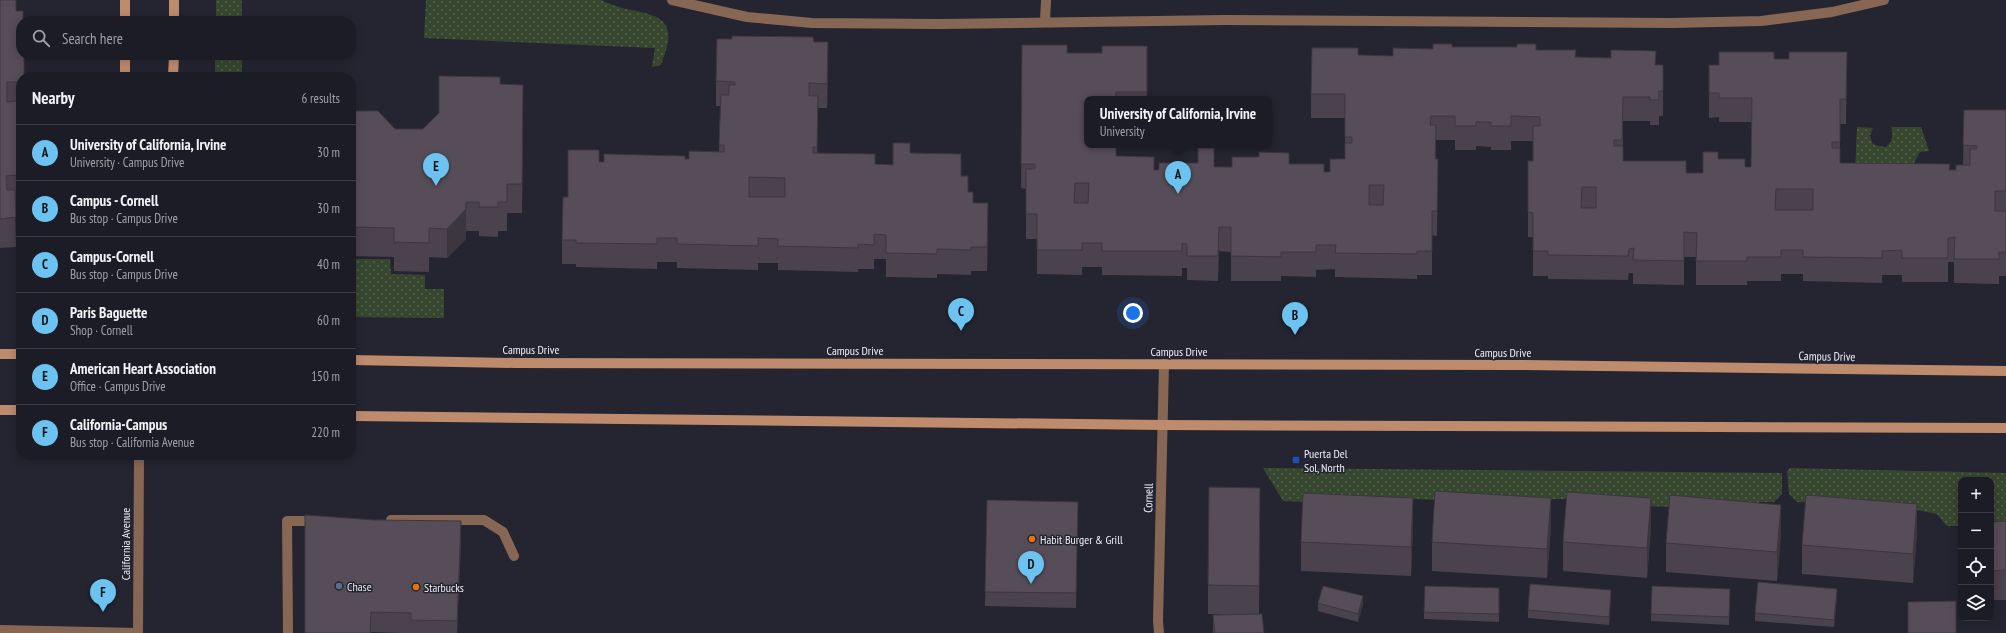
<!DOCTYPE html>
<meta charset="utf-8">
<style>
:root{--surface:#1b1c25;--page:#24252d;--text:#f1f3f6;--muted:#a0a1a7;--line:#393a42;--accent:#6cc3f2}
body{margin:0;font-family:"PT Sans Narrow",sans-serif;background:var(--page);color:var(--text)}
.controls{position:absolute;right:12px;bottom:12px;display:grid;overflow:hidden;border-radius:8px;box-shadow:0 2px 10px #0003}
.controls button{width:36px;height:36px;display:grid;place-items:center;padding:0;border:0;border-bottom:1px solid var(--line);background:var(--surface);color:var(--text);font:20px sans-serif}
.you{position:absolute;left:1133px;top:313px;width:14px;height:14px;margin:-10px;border:3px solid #fff;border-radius:50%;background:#1a73e8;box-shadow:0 0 0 6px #1a73e833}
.badge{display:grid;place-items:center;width:26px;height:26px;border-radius:50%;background:var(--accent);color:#111;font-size:13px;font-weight:700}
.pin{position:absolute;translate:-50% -33px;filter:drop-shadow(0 1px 2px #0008)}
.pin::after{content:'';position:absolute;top:21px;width:14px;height:12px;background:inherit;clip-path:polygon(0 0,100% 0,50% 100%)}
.popup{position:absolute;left:1084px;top:96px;width:188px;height:52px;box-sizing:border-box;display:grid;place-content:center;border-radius:8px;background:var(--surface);filter:drop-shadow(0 1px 3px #0005);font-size:13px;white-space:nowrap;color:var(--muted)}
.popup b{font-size:15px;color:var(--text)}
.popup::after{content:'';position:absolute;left:50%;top:100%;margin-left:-8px;border:8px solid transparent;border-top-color:var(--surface)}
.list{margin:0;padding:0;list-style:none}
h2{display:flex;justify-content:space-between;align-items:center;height:52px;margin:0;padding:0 16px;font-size:17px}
h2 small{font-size:13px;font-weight:400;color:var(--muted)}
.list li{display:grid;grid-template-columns:26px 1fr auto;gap:12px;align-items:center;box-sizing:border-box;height:56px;padding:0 16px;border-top:1px solid var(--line)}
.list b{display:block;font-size:15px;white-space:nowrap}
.list p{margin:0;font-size:13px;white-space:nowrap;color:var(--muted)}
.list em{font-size:13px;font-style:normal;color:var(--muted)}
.icon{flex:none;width:22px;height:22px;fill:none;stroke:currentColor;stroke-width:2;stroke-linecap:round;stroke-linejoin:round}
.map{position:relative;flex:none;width:2006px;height:633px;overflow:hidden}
.search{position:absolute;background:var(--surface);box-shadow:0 2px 10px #0003;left:16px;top:16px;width:340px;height:44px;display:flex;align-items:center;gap:10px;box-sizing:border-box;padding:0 14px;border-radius:16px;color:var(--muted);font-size:15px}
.panel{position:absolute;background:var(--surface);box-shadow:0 2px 10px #0003;left:16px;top:72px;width:340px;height:388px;border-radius:16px}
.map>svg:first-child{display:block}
.grass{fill:url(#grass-dots)}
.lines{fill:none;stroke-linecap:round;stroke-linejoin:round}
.service{stroke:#876754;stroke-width:10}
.minor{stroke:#876754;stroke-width:10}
.tertiary{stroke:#876754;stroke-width:10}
.secondary{stroke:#be8b6d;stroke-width:10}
.wall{fill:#4a424c}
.shaded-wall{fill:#3c363e}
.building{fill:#564d58;stroke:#3c363e;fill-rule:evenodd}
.transit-dot{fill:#1a4fb4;stroke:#242531;stroke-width:1.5}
.food-dot{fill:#e8710a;stroke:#242531;stroke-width:1.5}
.service-dot{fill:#5c6f8a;stroke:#242531;stroke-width:1.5}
.labels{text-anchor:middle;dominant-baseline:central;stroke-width:3;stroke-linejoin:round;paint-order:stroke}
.street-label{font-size:12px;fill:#edeef6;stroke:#242531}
.poi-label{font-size:12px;fill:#edeef6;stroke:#242531;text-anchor:start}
</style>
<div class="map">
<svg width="2006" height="633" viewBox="0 0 2006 633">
<defs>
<pattern id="grass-dots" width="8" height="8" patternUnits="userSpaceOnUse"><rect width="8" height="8" fill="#37472f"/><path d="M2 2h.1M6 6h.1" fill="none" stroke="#54624e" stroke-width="1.8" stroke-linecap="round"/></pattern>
</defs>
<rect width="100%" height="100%" fill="#242531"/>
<g class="grass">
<rect x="216" y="0" width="26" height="21"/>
<path d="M426,0H601C608,3 615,6 622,8C636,12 666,13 668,32C670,43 664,55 661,65L652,67L655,48L424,38Z"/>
<rect x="215" y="55" width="27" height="22"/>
<path d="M1857,127L1873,128L1870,135L1872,143L1878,146L1886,147C1893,141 1893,135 1891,127H1921L1929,151L1920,152L1914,163L1915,169H1855Z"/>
<polygon points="351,259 390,259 391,274 425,275 425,289 444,289 444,318 351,317"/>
<polygon points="1263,468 1782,473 1782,494 1774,502 1759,502 1752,509 1639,506 1631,500 1553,499 1546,505 1392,498 1385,505 1283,501"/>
<polygon points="1790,468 2006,473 2006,526 1991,526 1991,480 1961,480 1961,526 1947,526 1937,514 1903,507 1797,502 1789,494 1787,471"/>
</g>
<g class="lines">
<g class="service">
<polyline points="391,520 484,520 503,532 514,556"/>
<polyline points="0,630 138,633"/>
<polyline points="288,633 287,521 319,521"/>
</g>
<g class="minor">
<polyline points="1045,22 1046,0"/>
<polyline points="1159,633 1158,621 1164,364"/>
</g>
<g class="tertiary">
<polyline points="672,0 747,17 812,23 940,24 1225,20 1672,23 1761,21 1832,12 1884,0"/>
<polyline points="138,633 139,455"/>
</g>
<g class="secondary">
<polyline points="125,21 125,0"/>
<polyline points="174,21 174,0"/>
<polyline points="125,77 125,55"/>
<polyline points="173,77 174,55"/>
<polyline points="0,354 21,354"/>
<polyline points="351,360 515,363 1516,365 2006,371"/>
<polyline points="0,410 21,410"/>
<polyline points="351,416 1163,425 2006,428"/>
</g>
</g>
<g class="wall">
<polygon points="0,0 16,11 21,77 21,111 17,111 17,204 15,204 16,247 0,248"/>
<polygon points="814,42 828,67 827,108 818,108 817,153 875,164 893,165 910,153 961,176 973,203 988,227 987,271 971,271 971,275 937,274 937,278 886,277 886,259 874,259 874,269 858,269 858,272 778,270 778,263 758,263 758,270 677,268 677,262 657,262 657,269 576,267 576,264 562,264 562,240 568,197 599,162 689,159 719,152 720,106 716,106 716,81"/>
<polygon points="1022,45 1067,53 1102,53 1147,46 1147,99 1087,99 1116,156 1154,170 1159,170 1159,163 1214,167 1232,167 1289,164 1324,172 1330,172 1345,159 1345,118 1311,118 1311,94 1358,55 1393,56 1433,49 1452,47 1536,50 1576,57 1656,65 1663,65 1663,116 1659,116 1659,125 1650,125 1650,121 1623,121 1623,161 1686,173 1703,173 1718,159 1745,167 1751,167 1751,122 1719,122 1719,117 1709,118 1709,65 1719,65 1774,59 1789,59 1847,52 1846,124 1840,124 1840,163 1956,170 1963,165 1964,110 2006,110 2006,276 1999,276 1999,284 1954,283 1954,262 1948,262 1948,282 1902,282 1902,275 1882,275 1882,283 1803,281 1803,274 1781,274 1781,281 1747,281 1747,285 1696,285 1696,257 1684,257 1684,285 1633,284 1633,273 1629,273 1628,280 1548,279 1548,276 1533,276 1533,237 1528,237 1528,212 1533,161 1533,141 1511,141 1511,150 1491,150 1491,147 1476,146 1476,150 1455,150 1455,140 1436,140 1436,159 1438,159 1437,236 1432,235 1432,275 1417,275 1417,279 1335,277 1335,269 1316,270 1316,277 1281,276 1281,281 1231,281 1231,252 1219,251 1218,281 1187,280 1187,268 1182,268 1182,276 1102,275 1102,267 1082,267 1082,275 1037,274 1037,239 1026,239 1026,189 1021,188"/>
<polygon points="500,84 523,114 522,213 507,213 507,231 498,231 498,237 479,236 479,231 466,231 466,239 447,258 429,257 429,272 394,271 394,257 351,256 351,111 395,129 423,129"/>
<polygon points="1260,488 1259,614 1264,633 1213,633 1213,615 1235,615 1208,614 1208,585"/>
<polygon points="987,500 1078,502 1076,608 985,606"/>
<polygon points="305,515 461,541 457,633 401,633 371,632 371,633 305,633"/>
<polygon points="2006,521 2006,600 1991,600 1991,522"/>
<polygon points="1959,523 1961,523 1961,583 1959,553"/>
<polygon points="1413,527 1411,576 1301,571 1301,542"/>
<polygon points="1551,527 1547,578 1432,571 1432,542"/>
<polygon points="1651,527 1647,578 1563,571 1563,542"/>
<polygon points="1917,533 1913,583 1802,574 1802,545"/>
<polygon points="1781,534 1777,581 1666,572 1666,543"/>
<polygon points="1499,588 1499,622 1424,619 1424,612"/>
<polygon points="1730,589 1729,625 1651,621 1651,614"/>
<polygon points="1837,597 1834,627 1755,621 1755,613"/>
<polygon points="1611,598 1609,625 1528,618 1528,610"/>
<polygon points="1318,603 1363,604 1358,622 1318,611"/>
</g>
<g class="shaded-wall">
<polygon points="828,42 828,67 827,108 827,84"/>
<polygon points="523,85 523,114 522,213 522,184"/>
<polygon points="818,96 818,121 817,172 817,147"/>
<polygon points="466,202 466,239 447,258 447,229"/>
<polygon points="988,203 988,227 987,271 987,247"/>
<polygon points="1413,498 1413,527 1411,576 1411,547"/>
<polygon points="1551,498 1551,527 1547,578 1547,549"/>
<polygon points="1651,498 1651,527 1647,578 1647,548"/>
<polygon points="1917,504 1917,533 1913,583 1913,554"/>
<polygon points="1781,505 1781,534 1777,581 1777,552"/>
<polygon points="461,521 461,541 457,633 457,621"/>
<polygon points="1837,589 1837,597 1834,627 1834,620"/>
<polygon points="1611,590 1611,598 1609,625 1609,617"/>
<polygon points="1363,596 1363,604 1358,622 1358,614"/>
</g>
<g class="building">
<polygon points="0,0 16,0 16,11 23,11 23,21 21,21 21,55 24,55 24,77 21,77 21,82 7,82 7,102 17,101 17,175 6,176 7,190 15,190 16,217 0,219"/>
<path d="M732,36L813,37L814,42H828L827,84L809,83V96H818L817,147H813V153L875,154V164L893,165V143H910V153L961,154V176H968V192H973V203H988L987,247H971V250L937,249V254L886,253V235L874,234V245L858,244V248L778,246V239L758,238V246L677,244V238H657V244L576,243V240H562L563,197H568V150H599V162H604V154L685,156V159H689V151L724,152V145H719L721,95H729V85H735V82L716,81L717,39H732ZM749,177L785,178V197H749Z"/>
<path d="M1433,44H1452V47H1517V44H1536V50H1576L1575,57L1611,58V50L1656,51L1655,65H1663V91H1659V100H1650V97H1623L1622,140H1614V146H1623V161H1686V173H1703V152H1718V159H1745V167H1751L1752,98H1719V93H1709V65H1719V52H1774V59H1789V52H1847L1846,99H1840V142H1832V148H1840V163L1950,164L1949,170H1956V165H1970V149H1977V146L1963,145L1964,110H2006V191H1995V211H2006V252H1999V259H1954L1955,237L1948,238V258H1902V250L1882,251V258L1803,257V250H1781V257H1747V261H1696L1697,233L1684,232V261L1633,260L1634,248L1629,249L1628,256L1548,255V251H1533V213L1528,212V161H1533V126H1540V117L1511,116V126H1491V122H1476V126H1455V116H1431L1430,125H1436L1435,159H1438L1437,211H1432V251H1417V254L1335,253L1336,245H1316V252H1281V257L1231,256V227H1219L1218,256H1187V244L1182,243V251H1102V243H1082V250H1037V214H1026V169H1035V164H1021L1022,45H1067V53H1102V46H1147V92H1116V99H1087V145H1116V156L1154,157V170H1159V163H1198V148H1214V167H1232V157H1259V152L1289,153V164H1324V172H1330V159H1345V143H1352V137H1345V94H1311L1312,48H1358V55L1393,56V48L1433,49ZM1075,183H1089L1088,203H1074ZM1369,185H1384L1383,205H1369ZM1582,187H1596V208H1581ZM1776,189H1813V210H1775Z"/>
<polygon points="439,76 500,77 500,84 523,85 522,184 507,184 507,202 498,202 498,207 479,207 479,202 466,202 466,209 447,229 429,228 429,243 394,242 394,228 351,227 351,111 378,111 395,129 423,129 439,113"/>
<polygon points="1209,487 1260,488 1259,586 1208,585"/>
<polygon points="1435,491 1551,498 1547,549 1432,542"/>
<polygon points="1567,492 1651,498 1647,548 1563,542"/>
<polygon points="1303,493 1413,498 1411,547 1301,542"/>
<polygon points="1670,495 1781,505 1777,552 1666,543"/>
<polygon points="1806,495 1917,504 1913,554 1802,545"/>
<polygon points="987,500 1078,502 1076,593 985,592"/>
<polygon points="305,515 374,520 461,521 457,621 411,620 411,613 371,612 370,633 305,633"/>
<polygon points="2006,521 2006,570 1991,571 1991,522"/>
<polygon points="1959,523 1961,523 1961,554"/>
<polygon points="1758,582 1837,589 1834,620 1755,613"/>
<polygon points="1530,584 1611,590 1609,617 1528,610"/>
<polygon points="1323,586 1363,596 1358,614 1318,603"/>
<polygon points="1425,586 1499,588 1499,614 1424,612"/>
<polygon points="1652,586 1730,589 1729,617 1651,614"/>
<polygon points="1956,601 1956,633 1908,633 1908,602"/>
<polygon points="1262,614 1264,633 1215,633 1213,615"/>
</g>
<rect class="transit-dot" x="1292" y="456" width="8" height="8" rx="2"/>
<g class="food-dot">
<circle cx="1032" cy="539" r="4"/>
<circle cx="416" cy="587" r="4"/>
</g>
<circle class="service-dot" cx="339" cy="586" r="4"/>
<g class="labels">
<g class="street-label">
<text x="531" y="349">Campus Drive</text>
<text x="855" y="350">Campus Drive</text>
<text x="1179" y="351">Campus Drive</text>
<text x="1503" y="352">Campus Drive</text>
<text transform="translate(1827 356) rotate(1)">Campus Drive</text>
<text transform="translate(1148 498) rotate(-89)">Cornell</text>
<text transform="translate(125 544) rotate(-90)">California Avenue</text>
</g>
<g class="poi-label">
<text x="1304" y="453">Puerta Del<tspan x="1304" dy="14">Sol, North</tspan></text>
<text x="1040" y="539">Habit Burger &amp; Grill</text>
<text x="347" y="586">Chase</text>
<text x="424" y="587">Starbucks</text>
</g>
</g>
</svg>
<div class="controls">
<button>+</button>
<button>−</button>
<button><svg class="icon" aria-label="locate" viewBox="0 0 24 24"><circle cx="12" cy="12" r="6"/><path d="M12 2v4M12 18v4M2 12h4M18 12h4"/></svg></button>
<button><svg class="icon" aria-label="layers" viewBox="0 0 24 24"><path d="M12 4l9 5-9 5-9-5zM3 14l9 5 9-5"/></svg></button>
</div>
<div class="you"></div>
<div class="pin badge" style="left:1178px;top:194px">A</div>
<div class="popup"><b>University of California, Irvine</b>University</div>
<div class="pin badge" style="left:1295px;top:335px">B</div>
<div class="pin badge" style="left:961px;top:331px">C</div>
<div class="pin badge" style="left:1031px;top:584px">D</div>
<div class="pin badge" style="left:436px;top:186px">E</div>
<div class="pin badge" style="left:103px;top:612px">F</div>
<div class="search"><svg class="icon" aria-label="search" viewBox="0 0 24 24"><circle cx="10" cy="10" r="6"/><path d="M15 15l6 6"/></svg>Search here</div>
<section class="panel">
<h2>Nearby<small>6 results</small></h2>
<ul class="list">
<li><span class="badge">A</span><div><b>University of California, Irvine</b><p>University · Campus Drive</p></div><em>30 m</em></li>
<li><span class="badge">B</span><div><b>Campus - Cornell</b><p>Bus stop · Campus Drive</p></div><em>30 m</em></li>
<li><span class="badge">C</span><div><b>Campus-Cornell</b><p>Bus stop · Campus Drive</p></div><em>40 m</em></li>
<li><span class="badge">D</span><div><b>Paris Baguette</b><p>Shop · Cornell</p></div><em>60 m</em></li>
<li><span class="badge">E</span><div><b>American Heart Association</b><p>Office · Campus Drive</p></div><em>150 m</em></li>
<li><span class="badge">F</span><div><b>California-Campus</b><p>Bus stop · California Avenue</p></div><em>220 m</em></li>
</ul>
</section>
</div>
